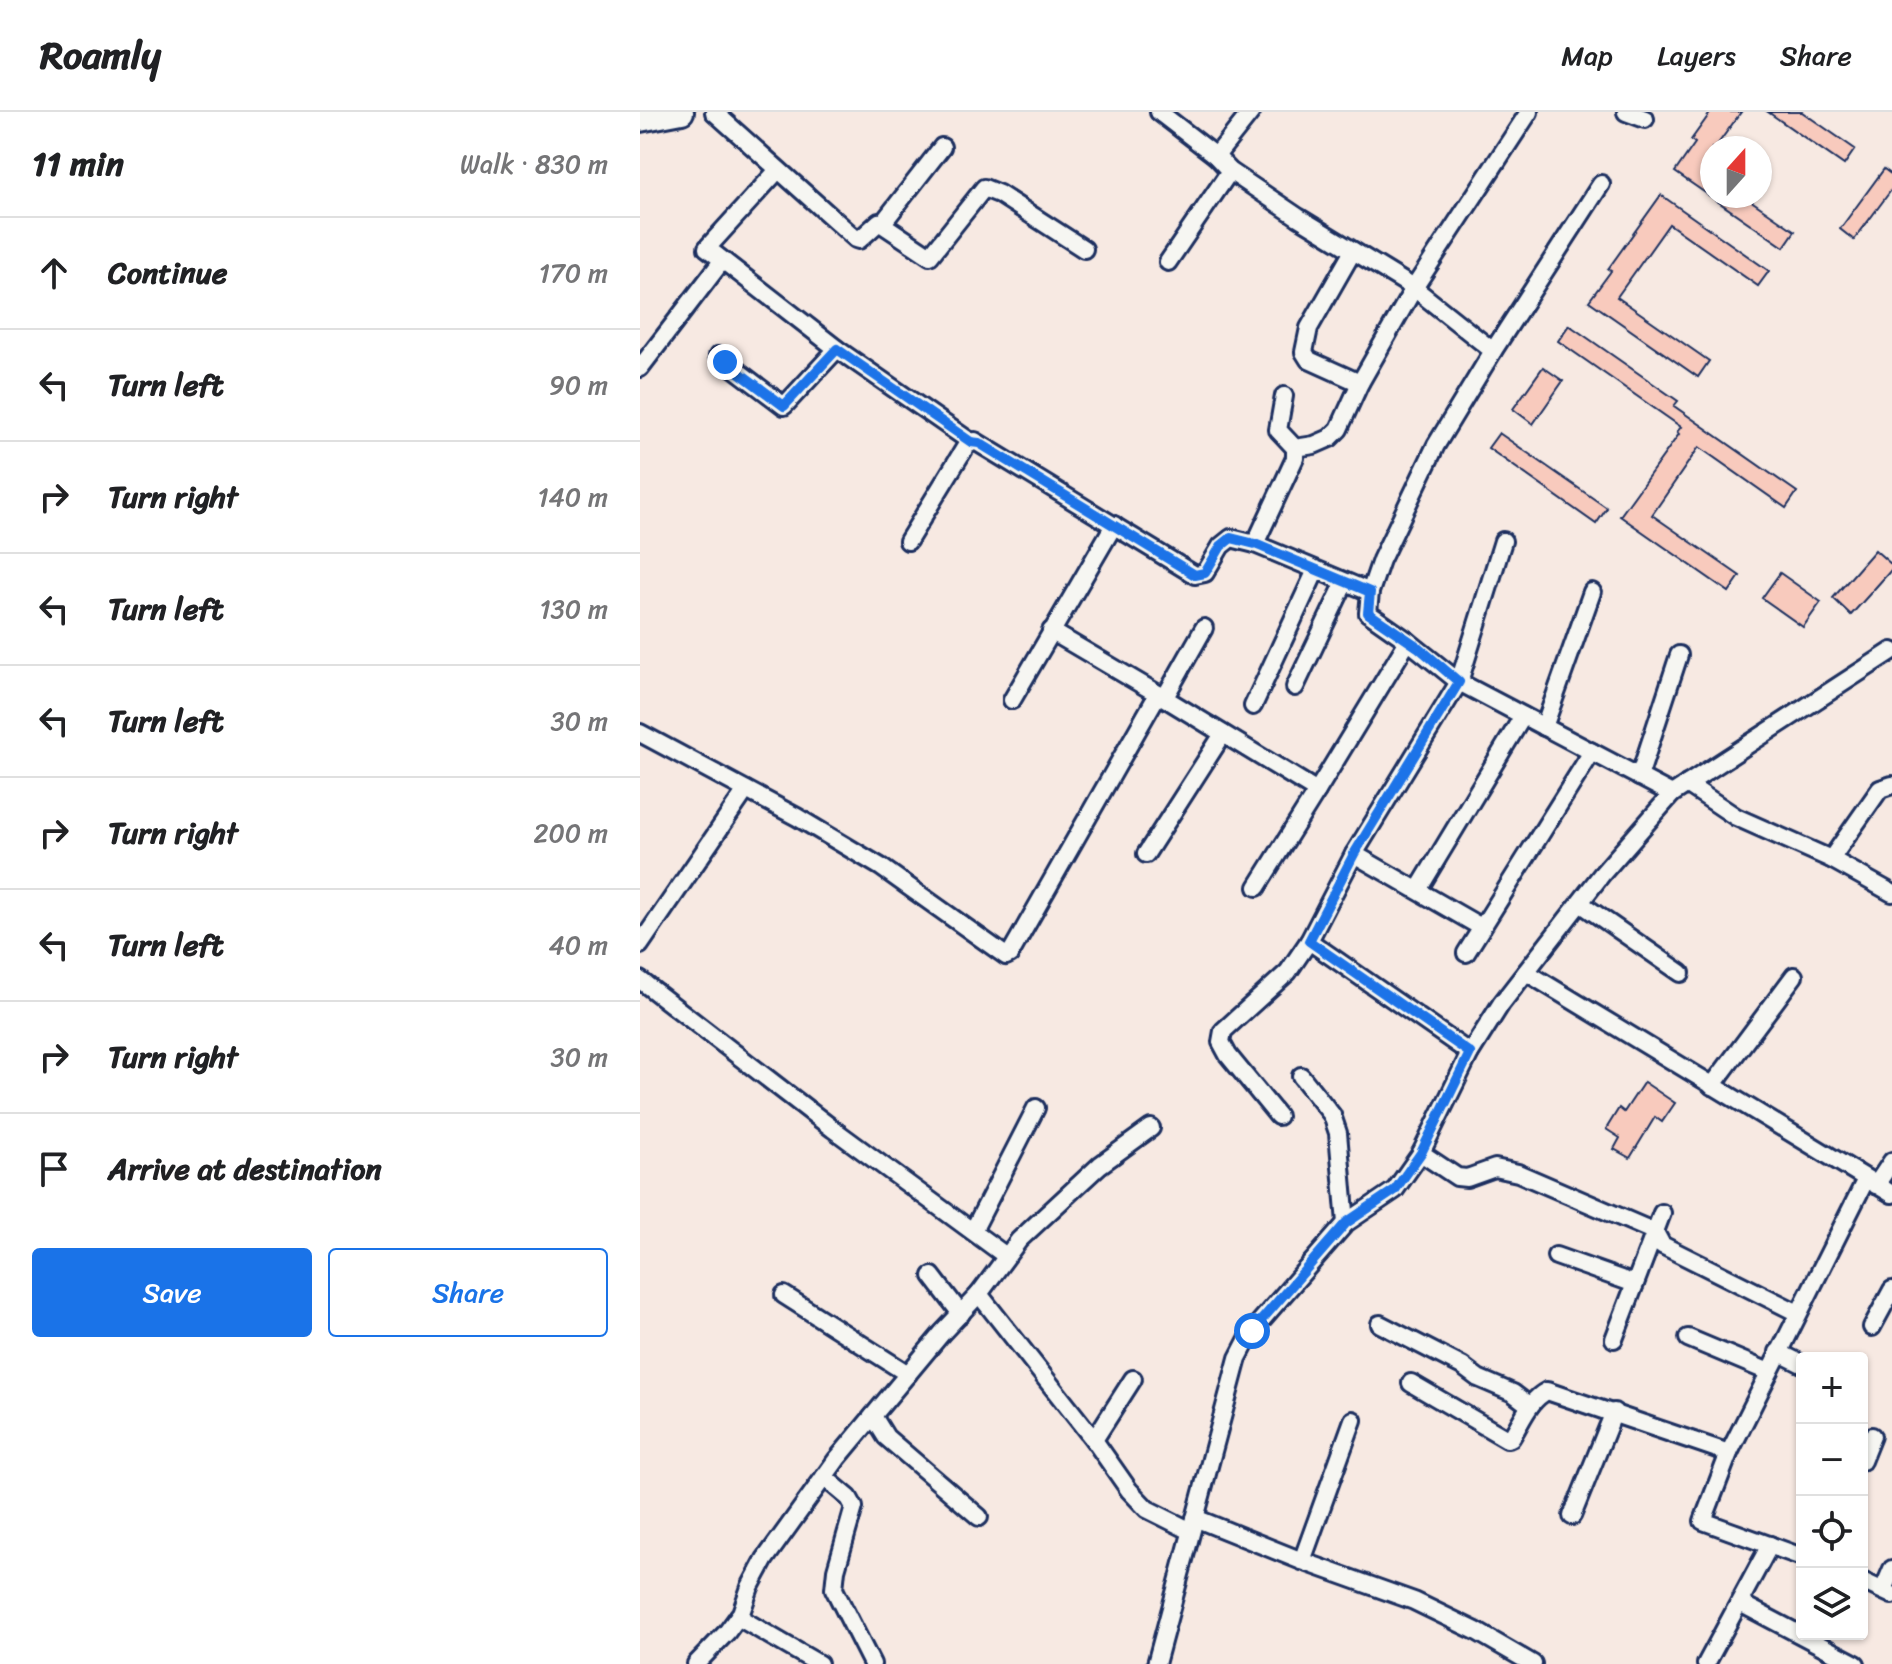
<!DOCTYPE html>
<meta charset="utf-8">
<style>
:root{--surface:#fff;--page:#f2f2f2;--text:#202124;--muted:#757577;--line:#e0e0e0;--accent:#1a73e8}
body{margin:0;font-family:Sriracha,sans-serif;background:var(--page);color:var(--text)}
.controls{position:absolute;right:24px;bottom:24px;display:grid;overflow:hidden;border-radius:8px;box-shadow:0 2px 6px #0004}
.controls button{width:72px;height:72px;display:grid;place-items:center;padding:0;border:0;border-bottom:2px solid var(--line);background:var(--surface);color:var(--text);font:40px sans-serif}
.compass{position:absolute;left:1060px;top:24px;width:72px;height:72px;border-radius:50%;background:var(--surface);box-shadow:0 2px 6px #0004;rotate:21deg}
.stop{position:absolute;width:24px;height:24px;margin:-18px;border:6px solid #1a73e8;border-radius:50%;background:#fff}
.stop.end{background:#1a73e8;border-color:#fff;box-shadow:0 2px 8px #0008}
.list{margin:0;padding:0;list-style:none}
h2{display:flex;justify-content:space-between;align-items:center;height:104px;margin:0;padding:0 32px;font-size:34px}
h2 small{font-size:26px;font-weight:400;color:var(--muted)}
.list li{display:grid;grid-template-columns:52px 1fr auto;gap:24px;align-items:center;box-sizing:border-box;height:112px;padding:0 32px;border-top:2px solid var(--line)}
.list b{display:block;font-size:30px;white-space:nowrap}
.list em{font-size:26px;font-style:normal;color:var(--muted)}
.actions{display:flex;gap:16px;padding:24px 32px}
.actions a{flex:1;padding:18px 0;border:2px solid var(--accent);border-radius:8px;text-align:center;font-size:28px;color:var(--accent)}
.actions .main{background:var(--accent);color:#fff}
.icon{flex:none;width:44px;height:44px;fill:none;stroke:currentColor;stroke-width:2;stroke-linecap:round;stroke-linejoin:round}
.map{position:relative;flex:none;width:1252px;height:1552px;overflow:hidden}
header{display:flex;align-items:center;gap:48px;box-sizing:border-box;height:112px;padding:0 40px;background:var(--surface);border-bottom:2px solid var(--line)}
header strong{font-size:38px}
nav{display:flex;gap:44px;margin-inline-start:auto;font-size:28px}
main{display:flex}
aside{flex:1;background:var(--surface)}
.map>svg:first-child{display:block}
.building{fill:#f8cabd;stroke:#1b2f5e;stroke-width:2}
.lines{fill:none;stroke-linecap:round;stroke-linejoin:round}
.street-casing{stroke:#1b2f5e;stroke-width:22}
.secondary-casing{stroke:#1b2f5e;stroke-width:28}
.street{stroke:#f6f6f2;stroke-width:16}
.secondary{stroke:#f6f6f2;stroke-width:22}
.route{stroke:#1a73e8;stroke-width:10}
</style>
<header>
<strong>Roamly</strong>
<nav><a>Map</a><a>Layers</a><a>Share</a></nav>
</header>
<main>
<aside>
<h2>11 min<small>Walk · 830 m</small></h2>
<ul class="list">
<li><svg class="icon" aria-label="ahead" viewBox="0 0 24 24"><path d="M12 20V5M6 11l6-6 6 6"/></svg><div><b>Continue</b></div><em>170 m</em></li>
<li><svg class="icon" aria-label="left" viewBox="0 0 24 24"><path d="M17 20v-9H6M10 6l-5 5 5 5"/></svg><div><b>Turn left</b></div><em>90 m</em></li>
<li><svg class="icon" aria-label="right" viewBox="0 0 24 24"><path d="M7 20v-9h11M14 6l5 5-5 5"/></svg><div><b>Turn right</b></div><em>140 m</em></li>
<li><svg class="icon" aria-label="left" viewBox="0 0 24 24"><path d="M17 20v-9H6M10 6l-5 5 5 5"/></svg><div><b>Turn left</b></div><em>130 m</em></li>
<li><svg class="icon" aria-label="left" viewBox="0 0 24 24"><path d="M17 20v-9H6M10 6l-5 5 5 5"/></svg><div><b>Turn left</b></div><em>30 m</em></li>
<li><svg class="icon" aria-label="right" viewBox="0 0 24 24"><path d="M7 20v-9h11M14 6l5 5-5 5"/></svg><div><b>Turn right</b></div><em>200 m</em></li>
<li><svg class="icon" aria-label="left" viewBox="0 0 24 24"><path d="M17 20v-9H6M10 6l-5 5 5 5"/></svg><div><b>Turn left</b></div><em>40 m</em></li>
<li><svg class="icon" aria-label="right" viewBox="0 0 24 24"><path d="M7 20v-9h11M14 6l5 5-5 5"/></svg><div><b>Turn right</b></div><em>30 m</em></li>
<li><svg class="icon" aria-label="arrive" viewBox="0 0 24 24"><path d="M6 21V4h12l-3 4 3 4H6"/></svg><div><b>Arrive at destination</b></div></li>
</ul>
<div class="actions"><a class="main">Save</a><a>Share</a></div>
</aside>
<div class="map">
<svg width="1252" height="1552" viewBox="0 0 1252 1552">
<rect width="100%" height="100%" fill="#f7e9e2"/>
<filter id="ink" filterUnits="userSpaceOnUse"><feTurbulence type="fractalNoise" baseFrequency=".0125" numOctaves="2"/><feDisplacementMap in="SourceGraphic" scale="16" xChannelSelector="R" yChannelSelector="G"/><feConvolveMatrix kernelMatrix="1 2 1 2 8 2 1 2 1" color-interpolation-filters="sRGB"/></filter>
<g filter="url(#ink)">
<g class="building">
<polygon points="1071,0 1101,0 1075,36 1072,36 1072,41 1062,55 1072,62 1072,84 1104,84 1155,119 1144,135 1035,60 1055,31 1051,28"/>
<polygon points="1128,0 1162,0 1215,37 1204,53"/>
<polygon points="1244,57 1252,63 1252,77 1214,128 1200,117"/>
<polygon points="1021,83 1129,159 1118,174 1029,112 977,185 1069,249 1058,265 949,189 971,159 968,157"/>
<polygon points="929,213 1038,289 1034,294 1157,380 1146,396 1059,335 1012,403 1100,464 1089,480 980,404 1039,322 1037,320 1041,315 918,229"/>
<polygon points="903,255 923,269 893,312 873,297"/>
<polygon points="859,321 967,396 956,412 848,336"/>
<polygon points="1235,438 1252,453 1252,457 1211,503 1193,486"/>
<polygon points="1140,461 1181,490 1163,515 1122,486"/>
<polygon points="1004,970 1035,991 1022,1010 1015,1005 990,1046 974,1037 980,1026 966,1017 979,996 984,1000"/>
</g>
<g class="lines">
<g class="street-casing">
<g id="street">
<polyline points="74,0 216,127 219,128 239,110 290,144 344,76 359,82 444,137"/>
<polyline points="519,0 576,44 590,59 658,105 774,176 853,239 796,333 741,448 730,480 728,501 768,529"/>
<polyline points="986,0 1005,7"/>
<polyline points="576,44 611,0"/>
<polyline points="138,58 67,136 197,237 331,330"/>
<polyline points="242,112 302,35"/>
<polyline points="713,139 669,216 664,240 669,248 720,271"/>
<polyline points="528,150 590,59"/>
<polyline points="853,239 961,72"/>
<polyline points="78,244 144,294 197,237"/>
<polyline points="0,256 82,149"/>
<polyline points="655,336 674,333 690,326 699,317 720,271 774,176 889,0"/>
<polyline points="268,429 326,334 335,329 555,463 565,461 581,434 591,426 615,432 730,480"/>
<polyline points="615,432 655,346 655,336 638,318 644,284"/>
<polyline points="411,519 518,582"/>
<polyline points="655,575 705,470"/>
<polyline points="525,585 564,516"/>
<polyline points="372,588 474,413"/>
<polyline points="613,594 676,458"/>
<polyline points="904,615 952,480"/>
<polyline points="0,621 157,705 241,755 366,844 370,842 518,582 677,679 768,529 819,570 1032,682 1252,539"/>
<polyline points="999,665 1039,543"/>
<polyline points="1047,672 1096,705 1191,747 1252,781"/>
<polyline points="506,742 583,622"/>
<polyline points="714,742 841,815"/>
<polyline points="1191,747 1240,677 1252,673"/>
<polyline points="617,775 677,679"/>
<polyline points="778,778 883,604"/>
<polyline points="940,791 1041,861"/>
<polyline points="0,833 106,678"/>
<polyline points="826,841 952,640"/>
<polyline points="886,860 1252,1082"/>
<polyline points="0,868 193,1017 366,1144"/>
<polyline points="830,941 669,829 714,742 819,570 863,429"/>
<polyline points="661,964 692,1003 698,1021 706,1111"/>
<polyline points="1072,974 1154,864"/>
<polyline points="638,1004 588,943 581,930 583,919 648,860 669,829"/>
<polyline points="511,1016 460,1053 379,1128 339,1182 454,1328 489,1378 507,1397 551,1419"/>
<polyline points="781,1041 817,1065 827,1066 855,1056 878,1061 1015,1120 1022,1133 1158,1201"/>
<polyline points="1236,1073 1252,1049"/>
<polyline points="333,1119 396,996"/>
<polyline points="916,1144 995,1172"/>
<polyline points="292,1164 321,1202"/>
<polyline points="144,1183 268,1262"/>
<polyline points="740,1212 822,1254 838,1266 873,1281 890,1294"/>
<polyline points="1232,1215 1252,1178"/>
<polyline points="1048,1226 1129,1260"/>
<polyline points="974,1227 1022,1101"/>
<polyline points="1138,1240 1162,1252"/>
<path d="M771,1271L867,1327L871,1326C882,1309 889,1288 907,1279L1089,1341"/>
<polyline points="233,1304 246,1325 339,1405"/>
<polyline points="454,1328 493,1267"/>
<polyline points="1222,1349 1232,1324"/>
<polyline points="184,1365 209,1386 214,1395 196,1458 194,1477 232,1552"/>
<polyline points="932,1404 974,1300"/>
<polyline points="555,1406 662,1449 774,1489 836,1519 893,1552"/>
<polyline points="1162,1445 1063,1409 1089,1341 1226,1067"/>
<polyline points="662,1449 713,1308"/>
<polyline points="1222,1469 1252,1483"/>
<polyline points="1243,1478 1252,1457"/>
<polyline points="1100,1491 1216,1552"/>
<polyline points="98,1505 179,1552"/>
<polyline points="56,1552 87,1520 101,1501 110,1475 125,1447 197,1347 302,1221 339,1182"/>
<polyline points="516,1552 598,1246 612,1219 706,1111 755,1078 781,1041 830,941 861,892 962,762 1032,682"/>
<polyline points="1066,1552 1130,1433"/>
</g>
</g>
<g class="secondary-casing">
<polyline id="secondary" points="0,8 42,0"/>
</g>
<use href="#street" class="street"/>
<use href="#secondary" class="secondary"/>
</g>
</g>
<g class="lines" filter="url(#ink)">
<polyline class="route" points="85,250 144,294 197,237 331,330 339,331 555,463 565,461 581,434 591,426 615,432 730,480 728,501 778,535 819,570 714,742 669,829 830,941 781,1041 755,1078 706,1111 612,1219"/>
</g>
</svg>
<div class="controls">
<button>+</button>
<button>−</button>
<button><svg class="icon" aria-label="locate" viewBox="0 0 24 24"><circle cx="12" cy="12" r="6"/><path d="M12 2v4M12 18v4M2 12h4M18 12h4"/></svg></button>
<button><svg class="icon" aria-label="layers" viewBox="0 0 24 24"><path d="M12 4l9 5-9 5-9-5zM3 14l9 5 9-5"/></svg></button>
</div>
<svg class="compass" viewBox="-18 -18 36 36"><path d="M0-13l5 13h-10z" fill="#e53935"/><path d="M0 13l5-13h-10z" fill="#757577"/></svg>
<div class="stop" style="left:612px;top:1219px"></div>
<div class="stop end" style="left:85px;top:250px"></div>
</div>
</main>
